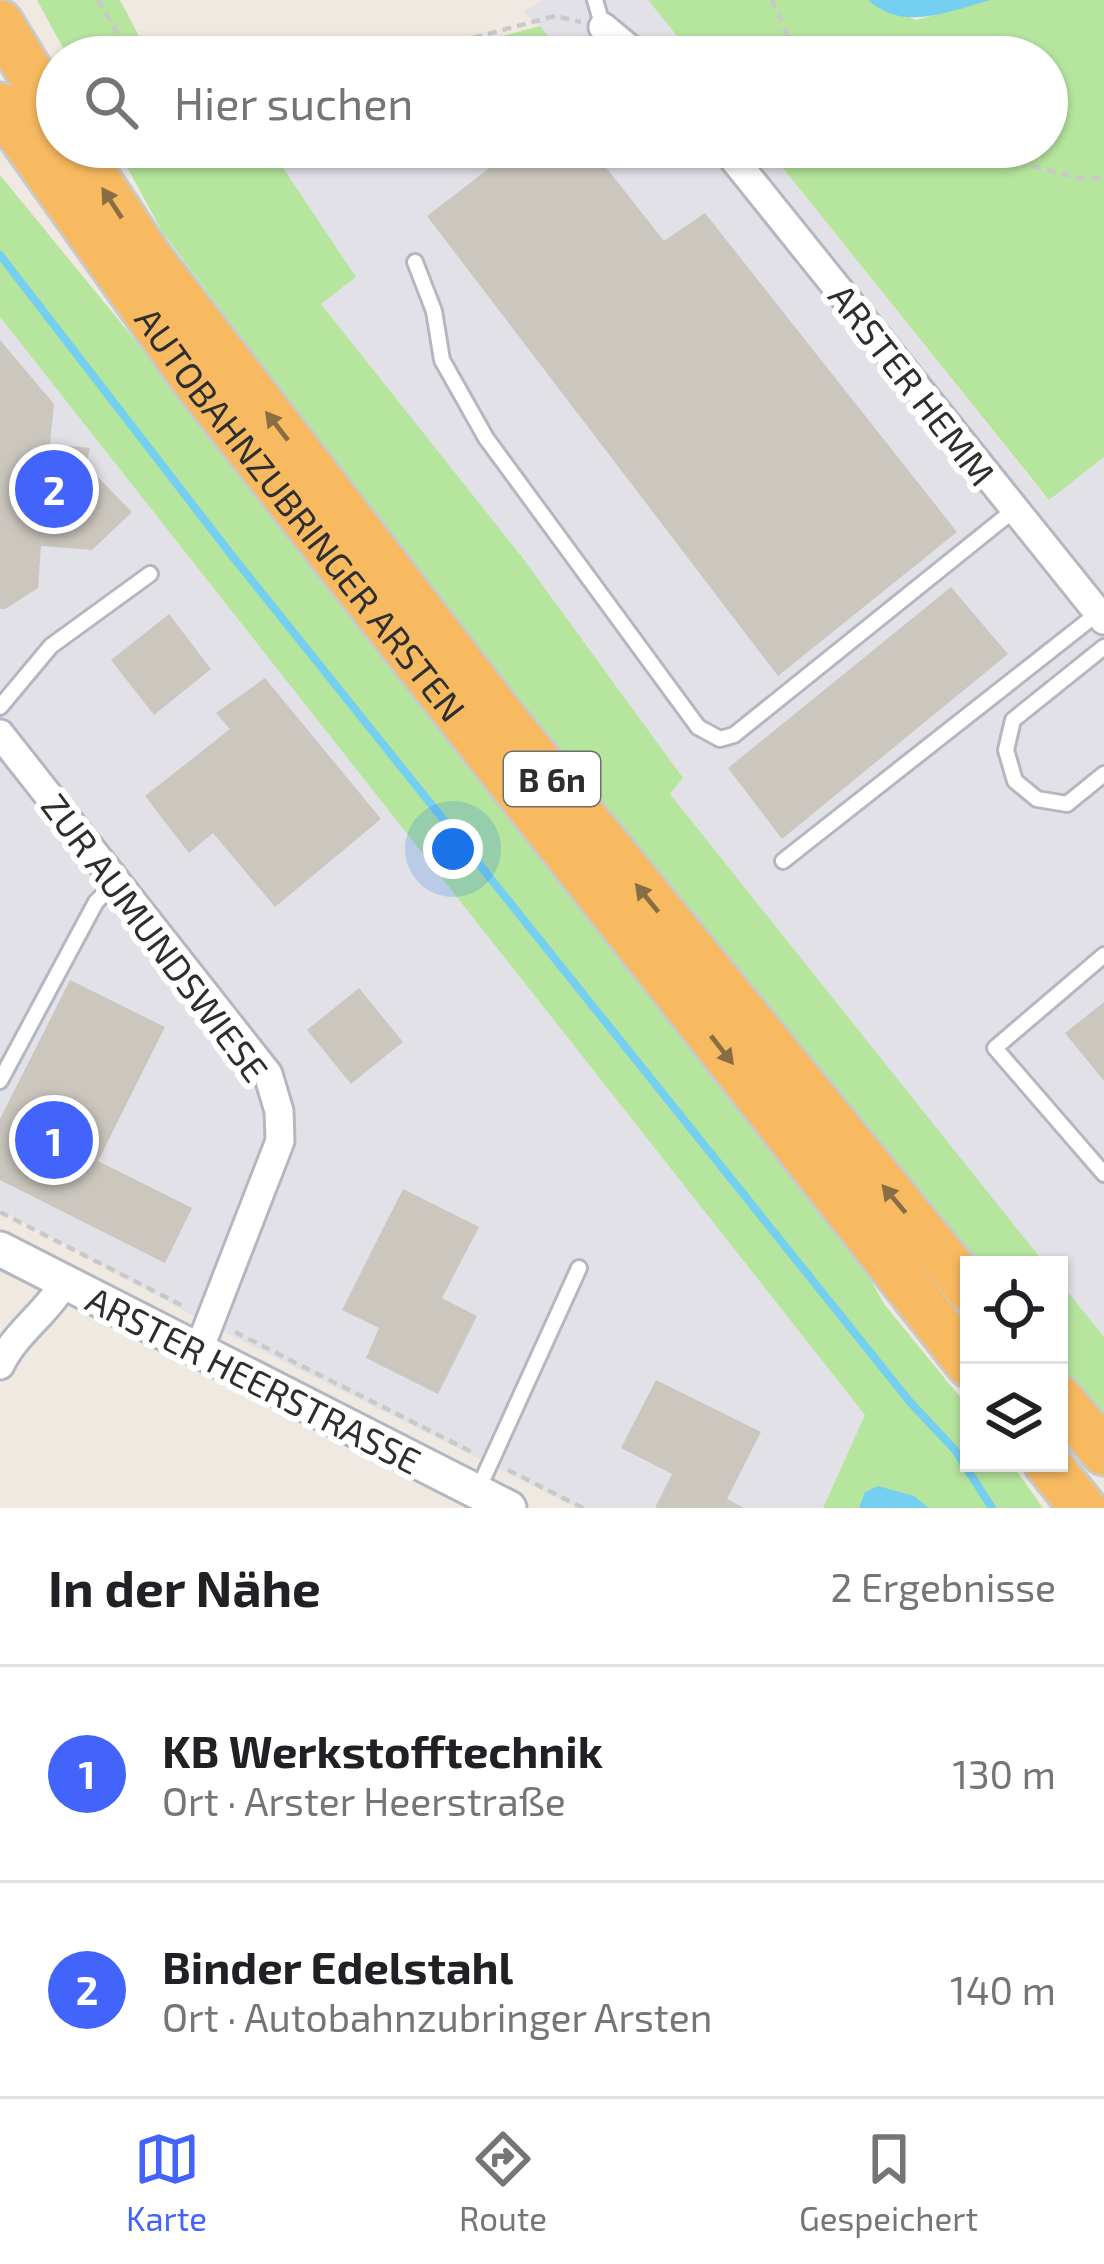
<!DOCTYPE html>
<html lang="de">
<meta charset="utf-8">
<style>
:root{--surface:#fff;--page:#f6f6f6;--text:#202124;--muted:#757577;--line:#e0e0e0;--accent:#4264fb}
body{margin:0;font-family:"Exo 2",sans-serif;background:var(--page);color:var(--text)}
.controls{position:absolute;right:36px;bottom:36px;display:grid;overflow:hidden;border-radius:0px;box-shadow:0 3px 9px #0004}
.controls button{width:108px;height:108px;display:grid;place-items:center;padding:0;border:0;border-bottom:3px solid var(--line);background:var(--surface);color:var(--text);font:60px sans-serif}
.you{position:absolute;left:453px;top:849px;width:42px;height:42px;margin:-30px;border:9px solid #fff;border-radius:50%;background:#1a73e8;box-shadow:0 0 0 18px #1a73e833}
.badge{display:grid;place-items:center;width:78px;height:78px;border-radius:50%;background:var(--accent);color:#fff;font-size:39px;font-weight:700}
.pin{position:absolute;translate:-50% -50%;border:6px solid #fff;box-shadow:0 3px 12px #0006}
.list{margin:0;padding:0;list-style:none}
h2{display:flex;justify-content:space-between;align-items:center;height:156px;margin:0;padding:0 48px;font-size:51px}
h2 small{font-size:39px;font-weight:400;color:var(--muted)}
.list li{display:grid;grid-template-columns:78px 1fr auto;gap:36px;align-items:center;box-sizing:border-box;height:216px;padding:0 48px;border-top:3px solid var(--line)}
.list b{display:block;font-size:45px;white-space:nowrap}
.list p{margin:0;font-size:39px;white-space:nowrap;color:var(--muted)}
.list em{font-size:39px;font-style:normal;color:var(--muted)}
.icon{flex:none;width:66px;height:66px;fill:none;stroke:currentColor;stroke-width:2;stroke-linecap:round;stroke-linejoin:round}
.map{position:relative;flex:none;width:1104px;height:1508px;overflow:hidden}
.search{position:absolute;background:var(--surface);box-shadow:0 3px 9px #0004;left:36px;right:36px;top:36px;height:132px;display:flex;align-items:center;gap:30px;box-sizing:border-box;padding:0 42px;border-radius:66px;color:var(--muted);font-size:45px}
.sheet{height:588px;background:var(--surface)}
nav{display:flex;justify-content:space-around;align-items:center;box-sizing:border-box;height:168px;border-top:3px solid var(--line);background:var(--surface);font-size:33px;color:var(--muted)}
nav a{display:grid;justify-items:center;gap:6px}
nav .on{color:var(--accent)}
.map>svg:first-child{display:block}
.industrial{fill:#e3e1e8}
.green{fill:#b6e59e}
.water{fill:#75cff0}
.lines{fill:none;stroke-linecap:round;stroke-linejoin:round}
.stream{stroke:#75cff0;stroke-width:8}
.building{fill:#cbc7bf}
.service-casing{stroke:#b4b7c1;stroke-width:20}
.minor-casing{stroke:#b4b7c1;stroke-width:33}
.tertiary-casing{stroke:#b4b7c1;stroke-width:39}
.trunk-casing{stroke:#c9c9c9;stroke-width:51}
.path{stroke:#c9c9c9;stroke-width:4.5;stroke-dasharray:9 6;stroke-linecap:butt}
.service{stroke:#fff;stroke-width:14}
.minor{stroke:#fff;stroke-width:27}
.tertiary{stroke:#fff;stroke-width:33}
.trunk{stroke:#f8ba60;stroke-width:45}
.oneway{fill:#896d44}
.labels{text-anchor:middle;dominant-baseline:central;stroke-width:12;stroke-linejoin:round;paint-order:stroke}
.shield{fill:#fff;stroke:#6d6d6d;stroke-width:3}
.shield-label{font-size:33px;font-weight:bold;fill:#2e2e2e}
.street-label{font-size:36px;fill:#2e2e2e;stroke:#fff}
</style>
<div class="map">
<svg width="1104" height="1508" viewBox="0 0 1104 1508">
<rect width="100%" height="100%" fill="#efe9e1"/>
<g class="industrial">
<polygon points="543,0 648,0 694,57 517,57 534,51 540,26 523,12"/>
<polygon points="269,147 766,147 1048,500 1104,457 1104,1337 1059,1281 1059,1265 1046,1265 669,793 683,778 522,557 321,304"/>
<polygon points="0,317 866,1416 823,1508 578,1508 216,1328 0,1209"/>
</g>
<g class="green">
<polygon points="37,0 120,0 150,57 68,57"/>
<polygon points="648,0 868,0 916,20 991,0 1104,0 1104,457 1049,500 766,147 1047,147 1047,57 694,57"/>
<polygon points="540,26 549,37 517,57 423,57"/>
<polygon points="116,147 269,147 356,277 321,304 522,557 683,778 670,794 1046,1265 979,1265 500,680 163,233"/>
<polygon points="0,175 265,499 844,1232 884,1304 969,1408 969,1463 1011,1463 1043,1508 823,1508 865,1415 0,317"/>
<polygon points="1059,1281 1104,1337 1104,1422 1059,1363"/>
</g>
<g class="water">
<path d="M868,0H991C946,12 904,32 868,0Z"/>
<polygon points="878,1486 914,1496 929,1508 859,1508 865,1492"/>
</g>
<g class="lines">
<polyline class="stream" points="0,255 233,557 910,1402 955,1450 992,1508"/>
</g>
<g class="building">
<polygon points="517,147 590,147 664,241 705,213 957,532 778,676 427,216"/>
<polygon points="0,340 54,404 50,444 90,448 86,465 132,512 92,550 41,546 38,588 5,609 0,609"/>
<polygon points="951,587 1008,654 782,839 728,768"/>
<polygon points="169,614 211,669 154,715 111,660"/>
<polygon points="265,678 381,819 275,907 213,833 189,853 145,796 230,729 216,713"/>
<polygon points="70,980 165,1027 98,1161 192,1208 165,1263 0,1180 0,1119"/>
<polygon points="359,988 403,1042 351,1084 307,1030"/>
<polygon points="1104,1002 1104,1081 1065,1033"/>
<polygon points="403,1189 479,1227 442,1298 477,1316 438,1394 366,1358 379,1328 342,1310"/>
<polygon points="656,1380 761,1432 727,1499 744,1508 655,1508 672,1474 621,1448"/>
</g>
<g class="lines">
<g class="service-casing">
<g id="service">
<polyline points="595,0 603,27"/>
<polyline points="415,262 434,311 442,360 486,438 698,727 720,739 734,735 1014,510"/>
<polyline points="1104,647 1013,720 1006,750 1015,781 1037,799 1067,804 1104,774"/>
<polyline points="0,707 51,646 150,574"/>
<polyline points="783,861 1098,613"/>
<polyline points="1104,955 995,1048 1104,1174"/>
<polyline points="0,1081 96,902 117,881"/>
<polyline points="477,1492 579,1268"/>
</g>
</g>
<g class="minor-casing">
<g id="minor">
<polyline points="603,27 639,57"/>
<polyline points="724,147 1104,620"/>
<polyline points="0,734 268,1074 279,1111 280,1141 198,1352"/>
<path d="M0,1365C15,1333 46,1314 65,1282"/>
</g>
</g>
<g class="tertiary-casing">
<polyline id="tertiary" points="0,1249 509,1508"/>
</g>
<g class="trunk-casing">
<g id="trunk">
<polyline points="0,23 57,117"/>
<path id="s1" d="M0,106L194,379L969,1364"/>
<polyline points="76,147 149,258 506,722 969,1289"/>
<polyline points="1059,1398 1104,1452"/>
<polyline points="1047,1463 1083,1508"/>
</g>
</g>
<g class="path">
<polyline points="98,0 132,57"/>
<polyline points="772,0 790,40 813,57"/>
<polyline points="401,57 555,16 581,22"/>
<polyline points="960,147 1078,178 1104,178"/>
<polyline points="0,1212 187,1308"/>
<polyline points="235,1332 476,1454"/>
<polyline points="508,1470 583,1508"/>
</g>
<use href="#service" class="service"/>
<use href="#minor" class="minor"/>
<use href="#tertiary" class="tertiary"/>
<use href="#trunk" class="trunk"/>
</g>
<defs><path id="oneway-solid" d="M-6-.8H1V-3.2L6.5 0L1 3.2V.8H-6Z" transform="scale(3)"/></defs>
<g class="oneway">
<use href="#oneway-solid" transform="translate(112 203) rotate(-123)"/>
<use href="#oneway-solid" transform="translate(277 426) rotate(-128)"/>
<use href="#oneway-solid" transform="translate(647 898) rotate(-129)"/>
<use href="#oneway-solid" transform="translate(722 1050) rotate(52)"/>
<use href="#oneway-solid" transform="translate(894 1199) rotate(-130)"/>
</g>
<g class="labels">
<rect class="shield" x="504" y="752" width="96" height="54" rx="9"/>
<g class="shield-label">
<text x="552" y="779">B 6n</text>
</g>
<g class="street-label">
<text transform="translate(913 384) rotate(52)">ARSTER HEMM</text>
<text stroke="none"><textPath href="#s1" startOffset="507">AUTOBAHNZUBRINGER ARSTEN</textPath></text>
<text transform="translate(156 937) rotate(53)">ZUR AUMUNDSWIESE</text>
<text transform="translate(254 1379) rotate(27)">ARSTER HEERSTRASSE</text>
</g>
</g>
</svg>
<div class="controls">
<button><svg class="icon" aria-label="locate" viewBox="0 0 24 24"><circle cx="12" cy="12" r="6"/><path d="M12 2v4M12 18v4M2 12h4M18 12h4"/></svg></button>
<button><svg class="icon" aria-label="layers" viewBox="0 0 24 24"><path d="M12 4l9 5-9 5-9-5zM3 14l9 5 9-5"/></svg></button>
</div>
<div class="you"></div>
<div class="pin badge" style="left:54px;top:1140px">1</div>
<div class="pin badge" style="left:54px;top:489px">2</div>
<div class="search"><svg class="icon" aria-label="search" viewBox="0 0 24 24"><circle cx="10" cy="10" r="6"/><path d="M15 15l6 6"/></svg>Hier suchen</div>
</div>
<section class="sheet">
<h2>In der Nähe<small>2 Ergebnisse</small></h2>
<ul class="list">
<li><span class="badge">1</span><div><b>KB Werkstofftechnik</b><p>Ort · Arster Heerstraße</p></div><em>130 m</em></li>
<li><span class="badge">2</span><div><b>Binder Edelstahl</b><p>Ort · Autobahnzubringer Arsten</p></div><em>140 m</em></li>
</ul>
</section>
<nav>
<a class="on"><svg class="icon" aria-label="map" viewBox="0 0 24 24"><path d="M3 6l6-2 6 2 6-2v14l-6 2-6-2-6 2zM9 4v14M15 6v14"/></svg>Karte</a>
<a><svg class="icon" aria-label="directions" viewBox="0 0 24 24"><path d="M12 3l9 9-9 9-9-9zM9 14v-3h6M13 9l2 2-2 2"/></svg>Route</a>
<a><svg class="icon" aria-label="saved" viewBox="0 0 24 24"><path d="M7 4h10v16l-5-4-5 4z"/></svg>Gespeichert</a>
</nav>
